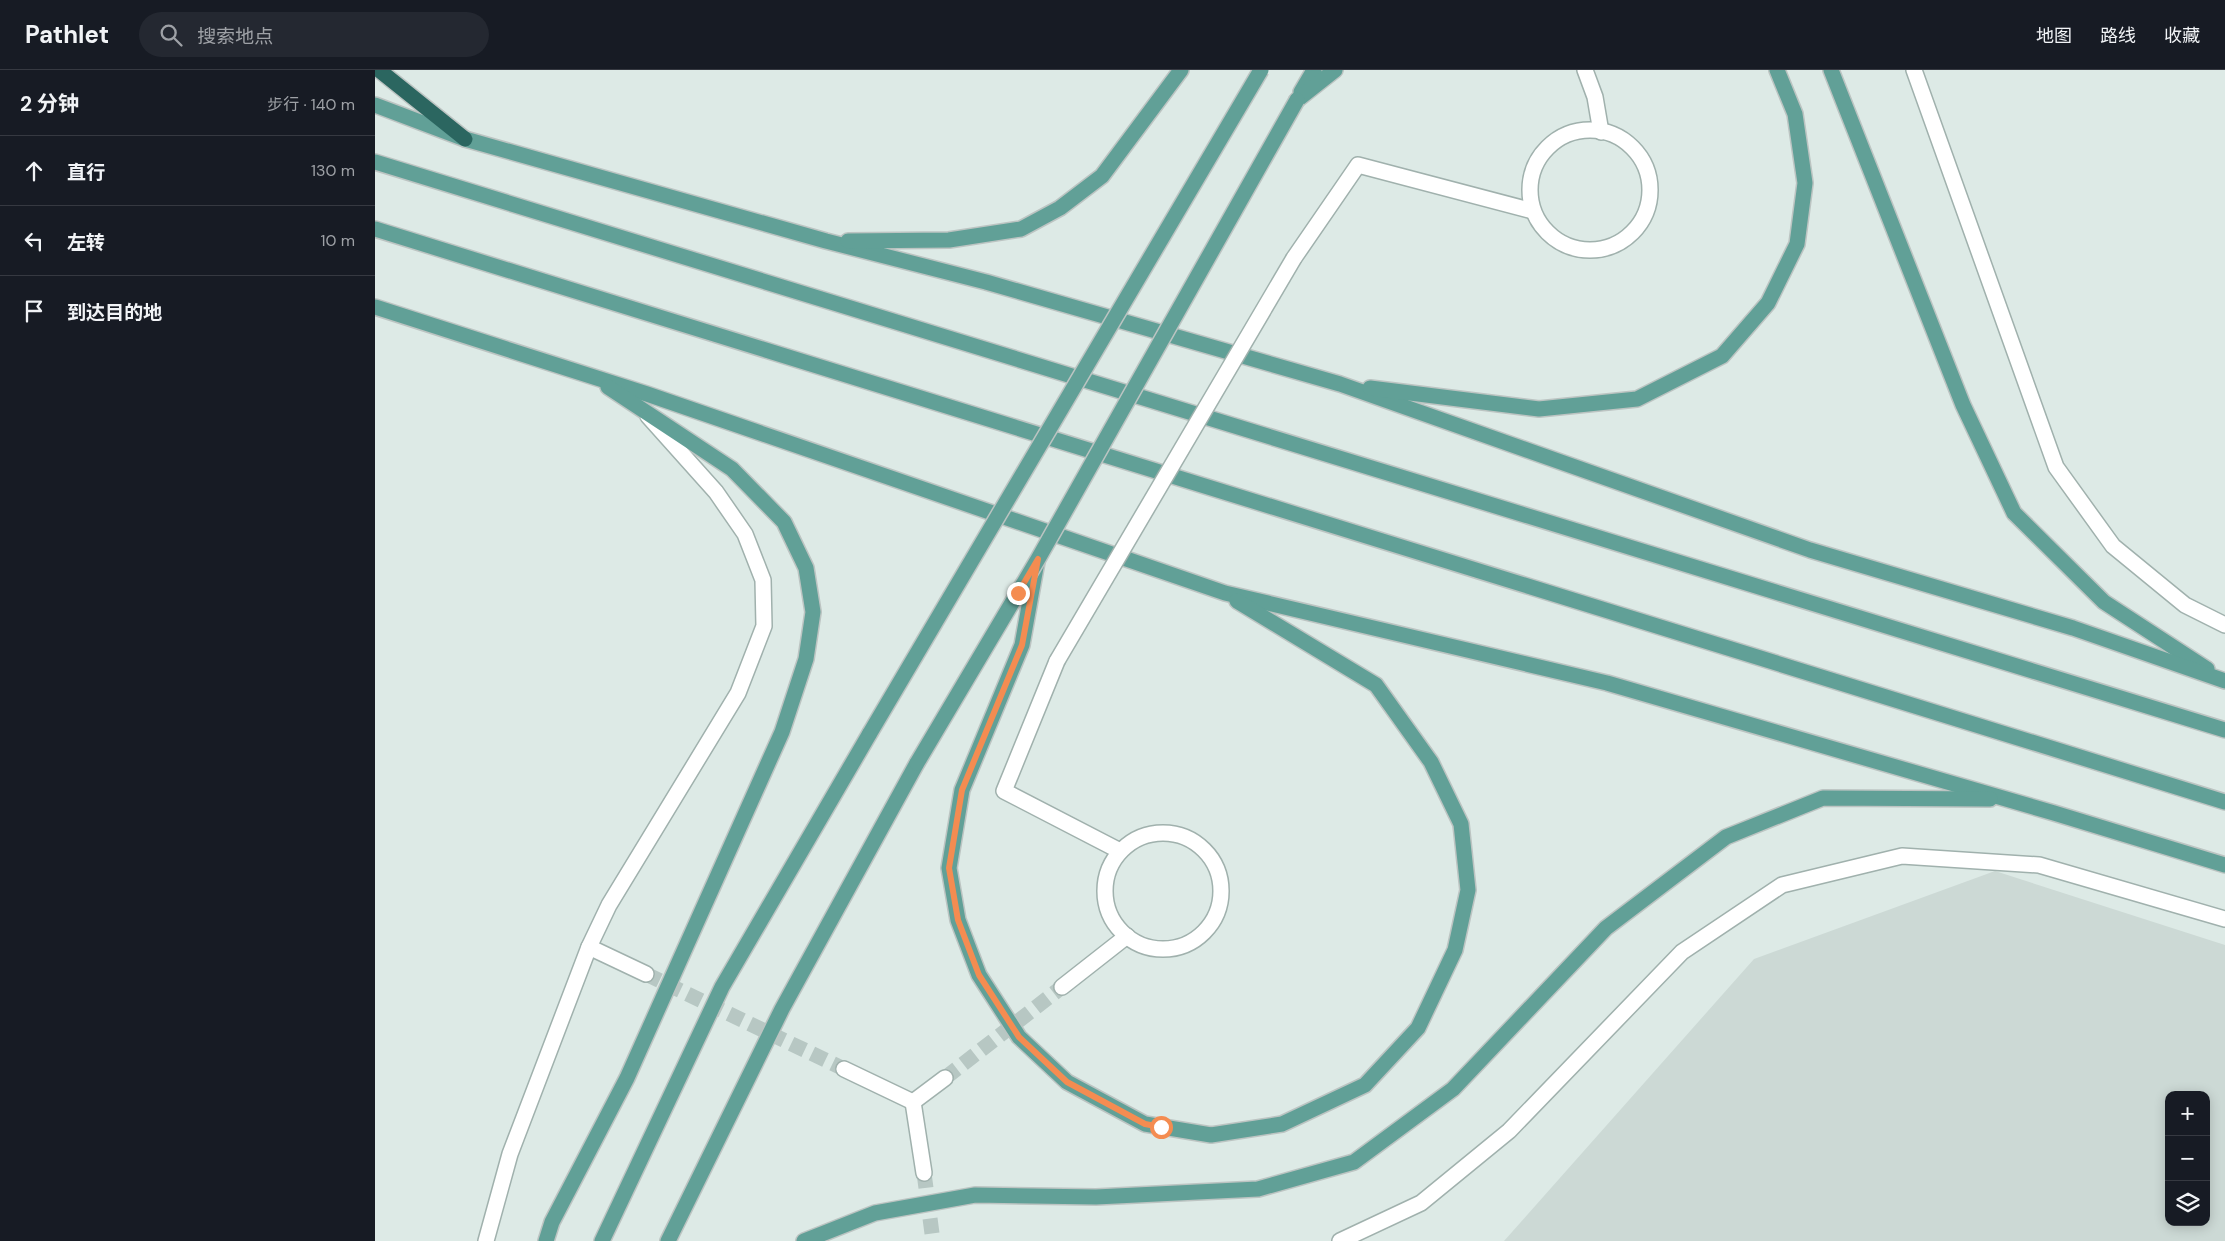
<!DOCTYPE html>
<html lang="zh">
<meta charset="utf-8">
<style>
:root{--surface:#171b24;--page:#242831;--text:#f1f3f6;--muted:#9ea1a6;--line:#363941}
body{margin:0;font-family:"DM Sans","Noto Sans SC",sans-serif;background:var(--page);color:var(--text)}
.controls{position:absolute;right:15px;bottom:15px;display:grid;overflow:hidden;border-radius:10px;box-shadow:0 2px 12px #0003}
.controls button{width:45px;height:45px;display:grid;place-items:center;padding:0;border:0;border-bottom:1px solid var(--line);background:var(--surface);color:var(--text);font:25px sans-serif}
.stop{position:absolute;width:15px;height:15px;margin:-11px;border:4px solid #f48c51;border-radius:50%;background:#fff}
.stop.end{background:#f48c51;border-color:#fff;box-shadow:0 1px 5px #0008}
.list{margin:0;padding:0;list-style:none}
h2{display:flex;justify-content:space-between;align-items:center;height:65px;margin:0;padding:0 20px;font-size:21px}
h2 small{font-size:16px;font-weight:400;color:var(--muted)}
.list li{display:grid;grid-template-columns:32px 1fr auto;gap:15px;align-items:center;box-sizing:border-box;height:70px;padding:0 20px;border-top:1px solid var(--line)}
.list b{display:block;font-size:19px;white-space:nowrap}
.list em{font-size:16px;font-style:normal;color:var(--muted)}
.icon{flex:none;width:28px;height:28px;fill:none;stroke:currentColor;stroke-width:2;stroke-linecap:round;stroke-linejoin:round}
.map{position:relative;flex:none;width:1850px;height:1171px;overflow:hidden}
header{display:flex;align-items:center;gap:30px;box-sizing:border-box;height:70px;padding:0 25px;background:var(--surface);border-bottom:1px solid var(--line)}
header strong{font-size:24px}
nav{display:flex;gap:28px;margin-inline-start:auto;font-size:18px}
.search{width:350px;height:45px;background:var(--page);display:flex;align-items:center;gap:12px;box-sizing:border-box;padding:0 18px;border-radius:28px;color:var(--muted);font-size:19px}
main{display:flex}
aside{flex:1;background:var(--surface)}
.map>svg:first-child{display:block}
.built{fill:#ccd9d5;fill-rule:evenodd}
.lines{fill:none;stroke-linecap:round;stroke-linejoin:round}
.minor-tunnel{stroke:#b7c7c3;stroke-width:15;stroke-dasharray:15 8;stroke-linecap:butt}
.minor-casing{stroke:#a0b1ad;stroke-width:18}
.major-casing{stroke:#bcc4c2;stroke-width:18}
.highway-casing{stroke:#bcc4c2;stroke-width:18}
.minor{stroke:#fff;stroke-width:15}
.major{stroke:#61a097;stroke-width:15}
.highway{stroke:#2b6660;stroke-width:15}
.minor-bridge-casing{stroke:#a0b1ad;stroke-width:18;stroke-linecap:butt}
.major-bridge-casing{stroke:#bcc4c2;stroke-width:18;stroke-linecap:butt}
.minor-bridge{stroke:#fff;stroke-width:15}
.major-bridge{stroke:#61a097;stroke-width:15}
.route{stroke:#f48c51;stroke-width:6}
</style>
<header>
<strong>Pathlet</strong>
<div class="search"><svg class="icon" aria-label="search" viewBox="0 0 24 24"><circle cx="10" cy="10" r="6"/><path d="M15 15l6 6"/></svg>搜索地点</div>
<nav><a>地图</a><a>路线</a><a>收藏</a></nav>
</header>
<main>
<aside>
<h2>2 分钟<small>步行 · 140 m</small></h2>
<ul class="list">
<li><svg class="icon" aria-label="ahead" viewBox="0 0 24 24"><path d="M12 20V5M6 11l6-6 6 6"/></svg><div><b>直行</b></div><em>130 m</em></li>
<li><svg class="icon" aria-label="left" viewBox="0 0 24 24"><path d="M17 20v-9H6M10 6l-5 5 5 5"/></svg><div><b>左转</b></div><em>10 m</em></li>
<li><svg class="icon" aria-label="arrive" viewBox="0 0 24 24"><path d="M6 21V4h12l-3 4 3 4H6"/></svg><div><b>到达目的地</b></div></li>
</ul>
</aside>
<div class="map">
<svg width="1850" height="1171" viewBox="0 0 1850 1171">
<rect width="100%" height="100%" fill="#ddeae6"/>
<path class="built" d="M1620,801L1850,875V1171H1129L1379,889ZM1794,1025H1831V1152H1794Z"/>
<g class="lines">
<g class="minor-tunnel">
<polyline points="271,904 469,999"/>
<polyline points="570,1008 687,917"/>
<polyline points="549,1103 558,1171"/>
</g>
<g class="minor-casing">
<g id="minor">
<polyline points="1210,0 1220,27 1226,62"/>
<polyline points="1539,0 1681,397 1738,476 1810,535 1850,555"/>
<circle cx="1215" cy="120" r="60"/>
<polyline points="919,188 983,95 1158,141"/>
<polyline points="682,591 629,721 745,781"/>
<circle cx="788" cy="821" r="58"/>
<polyline points="214,877 271,904"/>
<polyline points="687,917 752,866"/>
<polyline points="469,999 538,1032"/>
<polyline points="538,1032 549,1103"/>
<polyline points="538,1032 570,1008"/>
<polyline points="111,1171 135,1084 214,877 234,835 363,623 389,556 388,510 370,464 341,422 273,346"/>
<polyline points="965,1171 1046,1133 1134,1061 1307,882 1407,815 1527,786 1664,795 1850,849"/>
</g>
</g>
<g class="major-casing">
<g id="major">
<polyline points="1456,0 1588,335 1639,443 1729,532 1832,599"/>
<polyline points="926,22 939,0"/>
<polyline points="922,30 960,0"/>
<polyline points="0,35 90,69 451,171 611,212 965,314 1435,480 1698,558 1850,611"/>
<polyline points="0,92 1850,660"/>
<polyline points="0,159 1850,732"/>
<polyline points="473,171 574,170 646,159 685,138 727,106 806,0"/>
<polyline points="0,237 272,324 850,523 1232,613 1679,743 1850,795"/>
<polyline points="995,318 1164,339 1262,329 1347,286 1393,233 1422,174 1430,113 1420,44 1402,0"/>
<polyline points="662,492 647,575 587,720 574,798 583,850 604,905 644,967 692,1012 770,1054 836,1065 907,1054 990,1015 1043,958 1080,880 1093,820 1086,754 1056,692 1001,615 862,531"/>
<polyline points="171,1171 177,1152 252,1008 407,662 431,589 438,542 431,498 409,452 357,399 233,317"/>
<polyline points="227,1171 347,917 495,663"/>
<polyline points="293,1171 407,939 542,693"/>
<polyline points="429,1171 500,1143 600,1125 721,1127 883,1119 979,1092 1078,1019 1231,858 1351,767 1448,728 1615,729"/>
</g>
</g>
<g class="highway-casing">
<polyline id="highway" points="4,0 90,69"/>
</g>
<use href="#minor" class="minor"/>
<use href="#major" class="major"/>
<use href="#highway" class="highway"/>
<g class="minor-bridge-casing">
<polyline id="minor-bridge" points="682,591 919,188"/>
</g>
<g class="major-bridge-casing">
<g id="major-bridge">
<polyline points="495,663 886,0"/>
<polyline points="542,693 663,489 922,30"/>
</g>
</g>
<use href="#minor-bridge" class="minor-bridge"/>
<use href="#major-bridge" class="major-bridge"/>
</g>
<g class="lines">
<polyline class="route" points="643,523 663,489 647,575 587,720 574,798 583,850 604,905 644,967 692,1012 770,1054 786,1057"/>
</g>
</svg>
<div class="controls">
<button>+</button>
<button>−</button>
<button><svg class="icon" aria-label="layers" viewBox="0 0 24 24"><path d="M12 4l9 5-9 5-9-5zM3 14l9 5 9-5"/></svg></button>
</div>
<div class="stop" style="left:786px;top:1057px"></div>
<div class="stop end" style="left:643px;top:523px"></div>
</div>
</main>
